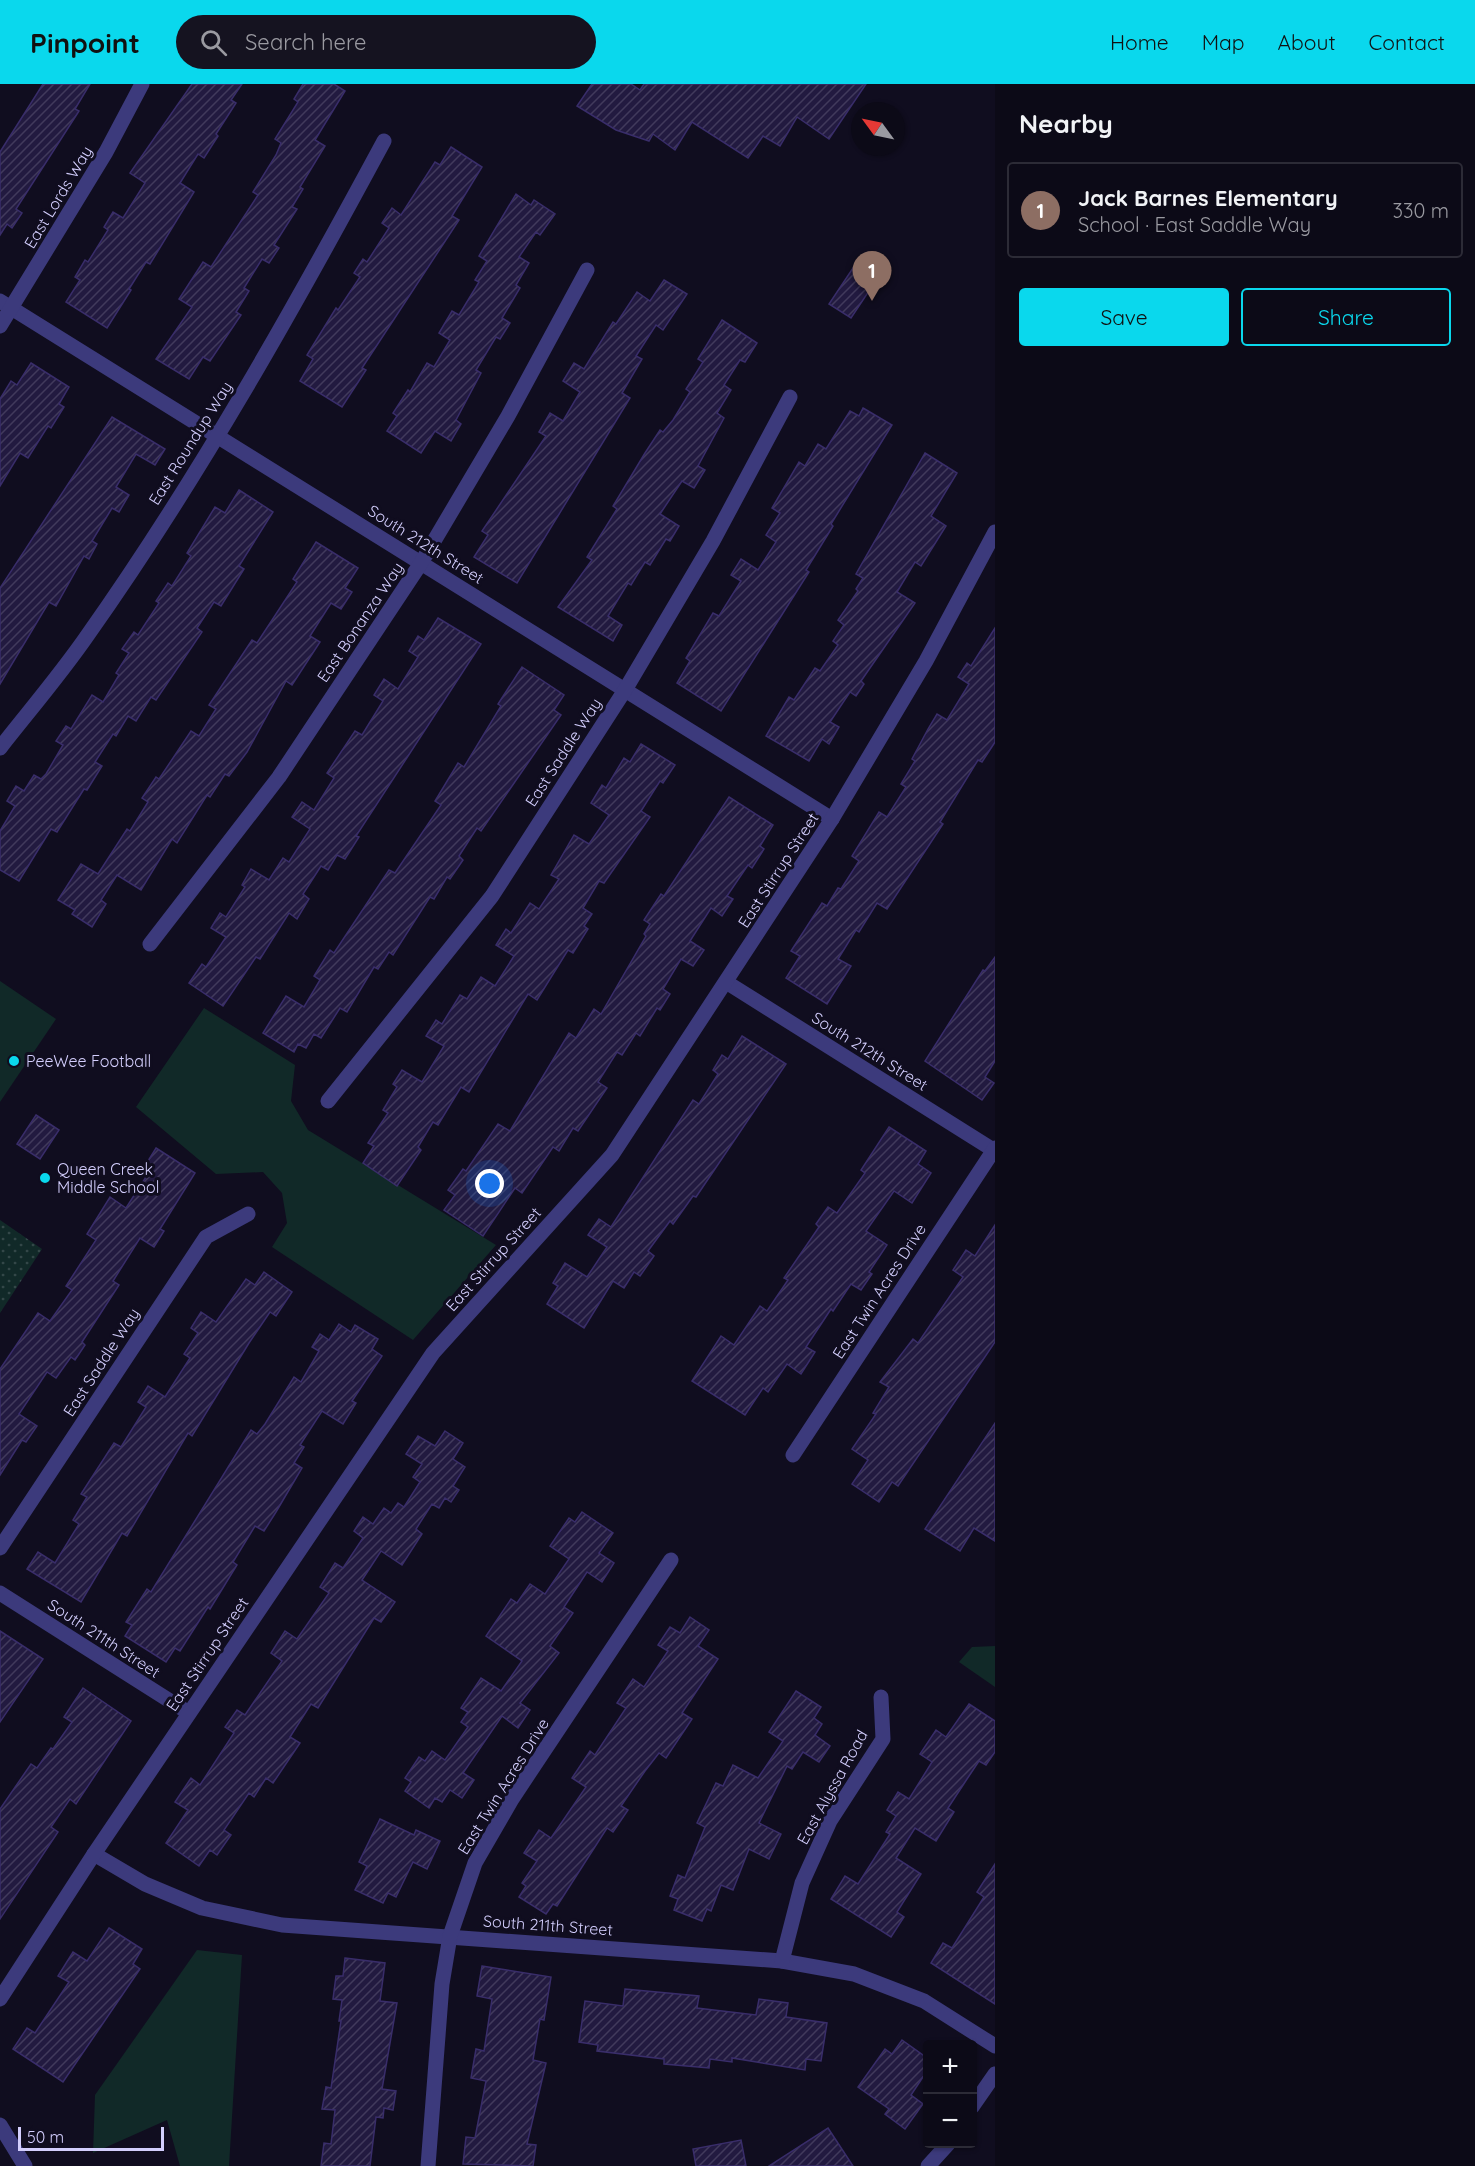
<!DOCTYPE html>
<meta charset="utf-8">
<style>
:root{--surface:#0c0a17;--page:#151320;--text:#f1f3f6;--muted:#9a9aa1;--line:#2c2b36;--accent:#0ad8ed}
body{margin:0;font-family:Quicksand,sans-serif;background:var(--page);color:var(--text)}
.controls{position:absolute;right:18px;bottom:18px;display:grid;overflow:hidden;border-radius:6px;box-shadow:0 2px 4px #0004}
.controls button{width:54px;height:54px;display:grid;place-items:center;padding:0;border:0;border-bottom:2px solid var(--line);background:var(--surface);color:var(--text);font:30px sans-serif}
.compass{position:absolute;left:851px;top:18px;width:54px;height:54px;border-radius:50%;background:var(--surface);box-shadow:0 2px 4px #0004;rotate:303deg}
.scale{position:absolute;left:18px;bottom:15px;width:146px;box-sizing:border-box;padding-left:6px;border:3px solid #d3cefd;border-top:0;font-size:16px;line-height:21px;white-space:nowrap;color:#d3cefd;-webkit-text-stroke:4px #100d1f;paint-order:stroke}
.you{position:absolute;left:490px;top:1100px;width:21px;height:21px;margin:-15px;border:4px solid #fff;border-radius:50%;background:#1a73e8;box-shadow:0 0 0 9px #1a73e833}
.badge{display:grid;place-items:center;width:39px;height:39px;border-radius:50%;background:var(--accent);color:#fff;font-size:20px;font-weight:700}
.pin{position:absolute;translate:-50% -50px;filter:drop-shadow(0 2px 3px #0008)}
.pin::after{content:'';position:absolute;top:32px;width:21px;height:18px;background:inherit;clip-path:polygon(0 0,100% 0,50% 100%)}
.list{margin:0;padding:0;list-style:none}
h2{display:flex;justify-content:space-between;align-items:center;height:78px;margin:0;padding:0 24px;font-size:26px}
h2 small{font-size:20px;font-weight:400;color:var(--muted)}
.list li{display:grid;grid-template-columns:39px 1fr auto;gap:18px;align-items:center;box-sizing:border-box;height:96px;margin:0 12px 12px;padding:0 12px;border:2px solid var(--line);border-radius:6px}
.list b{display:block;font-size:22px;white-space:nowrap}
.list p{margin:0;font-size:20px;white-space:nowrap;color:var(--muted)}
.list em{font-size:20px;font-style:normal;color:var(--muted)}
.actions{display:flex;gap:12px;padding:18px 24px}
.actions a{flex:1;padding:14px 0;border:2px solid var(--accent);border-radius:6px;text-align:center;font-size:21px;color:var(--accent)}
.actions .main{background:var(--accent);color:#111}
.icon{flex:none;width:33px;height:33px;fill:none;stroke:currentColor;stroke-width:2;stroke-linecap:round;stroke-linejoin:round}
.map{position:relative;flex:none;width:995px;height:2082px;overflow:hidden}
header{display:flex;align-items:center;gap:36px;box-sizing:border-box;height:84px;padding:0 30px;background:var(--accent);color:#111}
header strong{font-size:28px}
nav{display:flex;gap:33px;margin-inline-start:auto;font-size:21px}
.search{width:420px;height:54px;background:var(--page);display:flex;align-items:center;gap:15px;box-sizing:border-box;padding:0 21px;border-radius:33px;color:var(--muted);font-size:22px}
main{display:flex}
aside{flex:1;background:var(--surface)}
.map>svg:first-child{display:block}
.grass{fill:url(#grass-dots)}
.park{fill:#112928}
.building{fill:url(#building-hatch);stroke:#392d6a;stroke-width:1.5}
.lines{fill:none;stroke-linecap:round;stroke-linejoin:round}
.street{stroke:#3c3a7c;stroke-width:15}
.poi-dot{fill:#0ad8ed;stroke:#100d1f;stroke-width:2}
.labels{text-anchor:middle;dominant-baseline:central;stroke-width:6;stroke-linejoin:round;paint-order:stroke}
.street-label{font-size:16px;fill:#d3cefd;stroke:#100d1f}
.poi-label{font-size:16px;fill:#d3cefd;stroke:#100d1f;text-anchor:start}
</style>
<header>
<strong>Pinpoint</strong>
<div class="search"><svg class="icon" aria-label="search" viewBox="0 0 24 24"><circle cx="10" cy="10" r="6"/><path d="M15 15l6 6"/></svg>Search here</div>
<nav><a>Home</a><a>Map</a><a>About</a><a>Contact</a></nav>
</header>
<main>
<div class="map">
<svg width="995" height="2082" viewBox="0 0 995 2082">
<defs>
<pattern id="grass-dots" width="8" height="8" patternUnits="userSpaceOnUse" patternTransform="scale(1.5)"><rect width="8" height="8" fill="#112928"/><path d="M2 2h.1M6 6h.1" fill="none" stroke="#334748" stroke-width="1.8" stroke-linecap="round"/></pattern>
<pattern id="building-hatch" width="6" height="6" patternUnits="userSpaceOnUse" patternTransform="scale(1.5)"><rect width="6" height="6" fill="#221a40"/><path d="M-1 1l2-2M0 6l6-6M5 7l2-2" fill="none" stroke="#413a5c"/></pattern>
</defs>
<rect width="100%" height="100%" fill="#100d1f"/>
<polygon class="grass" points="0,1136 42,1165 0,1229"/>
<g class="park">
<polygon points="0,897 56,935 0,1018"/>
<polygon points="204,924 295,981 291,1017 308,1046 496,1161 413,1256 272,1163 287,1139 282,1109 263,1088 216,1090 136,1023"/>
<polygon points="995,1562 995,1603 959,1578 972,1563"/>
<polygon points="197,1866 242,1871 229,2082 180,2082 167,2036 93,2069 95,2011"/>
</g>
<g class="building">
<polygon points="43,0 90,0 75,25 79,27 16,125 22,129 12,144 7,140 0,151 0,68"/>
<polygon points="192,0 242,0 231,16 236,19 216,50 218,52 204,74 198,70 180,99 194,108 150,180 146,178 129,205 131,206 107,244 66,218 80,196 75,193 85,176 88,178 108,146 104,143 113,128 123,134 145,99 130,89"/>
<polygon points="303,0 334,0 345,7 315,56 325,62 300,103 303,105 292,123 297,125 274,161 279,164 269,179 262,175 244,204 249,207 236,228 241,231 210,277 203,273 189,295 156,275 192,223 179,215 203,178 211,183 258,111 253,108 276,71 281,59 275,55 298,18 294,15"/>
<polygon points="592,0 631,0 640,6 644,0 866,0 829,55 797,33 780,62 763,52 748,74 692,38 675,66 653,50 649,57 616,46 577,22"/>
<polygon points="451,63 482,83 452,132 459,136 362,284 366,286 342,323 300,297 313,275 307,271 336,224 338,226 360,193 354,189 363,175 367,178 389,144 382,139 392,124 401,131 435,78 440,81"/>
<polygon points="516,110 531,121 534,116 555,130 540,151 536,148 519,173 529,179 516,201 520,204 502,234 510,239 500,255 496,253 476,286 481,289 456,336 461,340 451,357 435,347 421,369 387,347 397,332 393,329 408,306 410,308 427,279 434,283 450,256 439,249 452,227 459,231 479,198 475,196 487,177 479,172"/>
<polygon points="861,172 883,186 851,234 829,220"/>
<polygon points="664,196 687,210 663,246 656,241 636,272 642,275 622,309 630,314 517,499 474,473 488,451 482,447 546,352 539,348 550,329 563,337 580,308 563,297 574,279 584,285 613,238 616,240 637,208 650,217"/>
<polygon points="722,236 757,259 745,278 740,276 724,301 731,306 717,329 724,334 698,382 705,386 694,404 682,397 660,430 679,442 670,457 666,455 650,481 645,478 631,501 628,499 608,532 622,541 613,557 558,523 592,476 587,473 617,425 613,422 645,369 660,346 663,348 673,336 690,308 686,305 703,278 698,275"/>
<polygon points="31,279 69,303 59,320 64,323 51,344 48,342 28,374 20,369 0,402 0,315 11,297 17,301"/>
<polygon points="863,324 892,341 831,440 833,442 806,486 809,488 721,627 677,599 690,577 686,574 713,529 719,532 741,497 731,491 741,475 758,486 776,458 766,451 780,429 772,424 799,378 805,382 818,360 826,365 850,327 859,332"/>
<polygon points="112,333 165,365 155,381 136,370 116,403 129,411 119,428 112,424 92,457 97,460 89,475 84,472 56,522 49,518 0,600 0,504"/>
<polygon points="925,369 957,389 931,432 946,442 921,482 915,478 897,508 915,519 861,597 864,600 856,612 850,608 830,638 839,643 829,660 822,655 809,677 766,652 789,613 794,616 815,584 820,587 838,561 833,557 844,541 838,536 858,507 856,505 863,494 856,490"/>
<polygon points="239,406 273,428 239,482 244,485 221,522 214,518 197,544 202,548 156,616 151,613 136,637 128,632 116,652 113,650 95,678 102,682 87,706 84,705 57,748 51,745 19,797 0,786 0,747 15,722 7,717 16,702 24,707 34,691 41,695 46,690 63,661 56,657 66,642 71,645 92,611 103,618 119,591 116,589 129,569 122,565 134,548 138,551 159,519 156,517 168,499 172,502 191,472 187,469 215,423 225,429"/>
<polygon points="316,458 358,484 345,504 352,508 341,525 331,519 310,552 320,558 292,601 286,597 247,668 229,692 225,690 210,713 207,711 177,759 172,755 141,806 117,791 101,816 106,820 92,843 72,830 75,826 58,816 81,780 98,790 127,745 130,747 148,718 142,714 156,693 159,695 191,647 199,652 216,625 209,621 252,556 257,559 297,498 293,495"/>
<polygon points="438,534 481,560 356,752 359,753 345,775 337,771 328,786 321,782 303,810 309,815 297,835 289,829 260,875 256,873 223,922 189,899 202,880 206,883 226,853 211,844 220,829 226,833 245,803 242,801 251,785 269,796 283,774 289,778 310,745 292,733 302,718 314,726 334,694 327,689 355,647 362,651 383,617 374,611 384,595 398,605 418,573 409,567 418,552 424,556"/>
<polygon points="995,544 995,658 982,678 978,676 940,738 943,740 887,825 877,819 859,848 856,846 838,875 851,882 827,920 786,894 800,872 791,867 822,819 827,822 838,804 841,805 859,777 852,772 879,728 887,733 906,703 901,700 915,677 912,675 928,645 937,630 947,636 969,600 958,593 967,579 971,582"/>
<polygon points="522,583 564,611 554,626 561,631 481,747 477,744 459,772 463,776 450,795 447,793 434,815 430,813 393,871 389,868 378,885 374,883 347,928 340,924 321,954 314,950 306,964 298,960 294,968 263,949 286,912 304,923 320,896 314,892 330,866 334,869 389,786 395,789 441,721 435,717 458,679 464,683 501,622 498,620"/>
<polygon points="641,660 675,681 663,699 660,697 641,727 650,733 604,799 599,797 583,824 592,830 584,842 588,845 573,869 568,866 537,916 528,910 469,1008 461,1003 438,1041 433,1038 418,1063 421,1066 397,1102 363,1079 374,1062 368,1059 388,1029 383,1026 397,1003 393,1000 402,986 422,998 444,962 426,952 436,936 442,940 460,911 467,915 481,893 495,902 514,872 496,861 506,845 511,849 530,819 539,825 559,795 551,791 574,751 589,760 609,731 591,719 602,701 606,704 624,674 630,678"/>
<polygon points="729,713 773,741 760,762 764,765 752,784 748,781 727,812 733,815 722,832 711,824 690,857 704,866 693,882 681,875 663,905 670,910 660,926 657,924 640,952 636,949 622,971 617,968 598,998 607,1004 578,1047 573,1044 559,1067 553,1063 522,1109 515,1104 483,1152 444,1126 455,1111 448,1106 463,1085 466,1087 498,1040 510,1047 569,949 576,954 594,925 601,930 646,852 644,850 650,840 644,836 661,810 664,812"/>
<polygon points="995,873 995,977 985,993 994,999 982,1016 925,977 983,886 985,887"/>
<polygon points="742,952 786,980 696,1113 693,1112 673,1140 670,1137 648,1167 654,1172 640,1192 634,1188 624,1204 613,1197 584,1244 547,1220 558,1202 553,1199 565,1179 587,1193 607,1163 588,1151 599,1135 611,1143 693,1016 699,1020 718,990 713,986 722,971 728,975"/>
<polygon points="36,1031 59,1046 40,1075 17,1060"/>
<polygon points="889,1043 926,1067 918,1080 931,1089 912,1119 894,1107 866,1147 887,1161 869,1188 872,1190 861,1206 851,1200 833,1227 831,1225 806,1263 815,1268 801,1290 787,1280 768,1308 763,1304 745,1331 692,1297 721,1252 734,1261 760,1222 767,1227 788,1196 784,1194 819,1143 816,1140 828,1123 837,1129 865,1089 861,1086"/>
<polygon points="156,1064 195,1089 160,1145 164,1147 154,1163 140,1154 113,1197 119,1201 82,1258 85,1261 75,1276 71,1273 56,1294 47,1288 19,1330 37,1342 26,1358 22,1356 0,1391 0,1285 38,1229 50,1237 72,1206 66,1202 96,1156 87,1150 110,1113 126,1124 146,1093 140,1090"/>
<polygon points="995,1141 995,1258 898,1402 892,1398 879,1418 852,1400 868,1376 852,1365 876,1330 873,1329 889,1303 880,1298 913,1255 918,1259 963,1193 953,1186 966,1166 975,1172"/>
<polygon points="264,1188 292,1208 276,1232 270,1228 249,1259 192,1352 188,1349 127,1452 122,1449 81,1518 27,1485 38,1468 55,1479 79,1440 73,1436 87,1413 81,1410 114,1359 121,1363 146,1323 138,1318 148,1302 165,1313 190,1274 184,1270 198,1249 191,1244 201,1228 216,1238 246,1195 255,1201"/>
<polygon points="339,1240 351,1248 355,1241 378,1255 372,1265 382,1272 352,1317 356,1319 343,1340 322,1327 300,1361 304,1363 294,1379 302,1384 276,1428 264,1447 255,1442 233,1478 237,1481 210,1525 208,1523 180,1567 175,1564 166,1578 125,1552 132,1541 126,1538 147,1505 151,1508 251,1346 257,1350 265,1340 294,1293 301,1298 319,1267 312,1263 320,1250 329,1256"/>
<polygon points="995,1339 995,1457 974,1444 960,1467 925,1445"/>
<polygon points="445,1347 463,1359 453,1375 465,1383 453,1402 459,1406 451,1418 445,1414 439,1424 432,1420 416,1445 422,1450 402,1481 381,1467 362,1496 395,1518 381,1538 374,1534 318,1624 311,1620 290,1653 300,1659 273,1699 266,1694 254,1713 249,1709 224,1746 231,1751 217,1771 210,1766 199,1782 166,1759 188,1726 175,1718 191,1694 200,1701 234,1649 225,1643 237,1626 245,1631 282,1577 271,1569 285,1547 297,1555 329,1509 320,1503 335,1479 343,1484 363,1454 354,1447 363,1433 373,1440 384,1424 391,1429 398,1419 404,1423 420,1398 413,1393 422,1380 406,1370 418,1352 435,1362"/>
<polygon points="582,1428 613,1449 599,1469 614,1479 602,1498 587,1488 564,1523 573,1529 550,1562 559,1569 520,1619 530,1626 518,1644 502,1632 463,1689 474,1696 462,1714 450,1706 442,1718 435,1714 429,1724 405,1707 411,1698 405,1694 419,1673 425,1677 432,1667 445,1676 468,1643 461,1638 468,1628 461,1624 481,1594 501,1607 522,1577 486,1552 511,1515 517,1519 530,1500 545,1510 569,1475 550,1462 569,1434 575,1438"/>
<polygon points="690,1533 709,1546 698,1562 718,1575 682,1629 692,1635 666,1674 659,1669 645,1687 621,1722 628,1726 613,1748 607,1744 557,1822 553,1820 546,1830 519,1813 526,1802 522,1799 537,1777 524,1769 539,1746 551,1754 586,1703 572,1694 590,1667 595,1671 626,1624 617,1619 633,1595 644,1603 668,1567 658,1561 670,1543 680,1549"/>
<polygon points="0,1547 43,1575 0,1638"/>
<polygon points="83,1604 131,1637 76,1720 70,1715 51,1743 58,1748 0,1835 0,1725 31,1680 37,1684 51,1664 53,1665 72,1638 64,1633"/>
<polygon points="796,1607 821,1623 814,1634 822,1640 815,1651 830,1662 819,1678 803,1668 792,1685 787,1682 759,1739 781,1750 769,1775 749,1765 733,1806 721,1801 711,1827 707,1825 702,1837 674,1826 678,1815 670,1812 678,1791 685,1794 705,1743 697,1739 716,1699 723,1702 733,1681 758,1694 783,1657 769,1648"/>
<polygon points="969,1620 995,1637 995,1668 986,1681 979,1677 967,1695 948,1724 954,1728 936,1757 915,1744 896,1774 921,1790 897,1828 904,1833 891,1853 831,1815 845,1792 858,1800 890,1750 886,1748 896,1732 887,1726 898,1708 909,1715 932,1678 920,1670 936,1646 946,1653"/>
<polygon points="380,1735 414,1751 416,1746 440,1757 427,1785 413,1778 396,1813 388,1809 383,1819 355,1806 367,1782 359,1778"/>
<polygon points="995,1780 995,1920 931,1879 943,1859 952,1864 984,1813 977,1808"/>
<polygon points="109,1844 142,1865 133,1880 140,1885 63,1998 13,1965 27,1944 35,1949 69,1898 58,1892 73,1868 87,1877"/>
<polygon points="345,1874 385,1879 380,1917 397,1919 382,2005 396,2007 393,2026 384,2024 383,2034 376,2033 370,2082 321,2082 324,2059 331,2060 335,2026 322,2025 326,2003 331,2004 341,1937 339,1937 342,1916 333,1915 336,1892 343,1892"/>
<polygon points="482,1882 551,1893 544,1936 540,1935 533,1976 546,1979 527,2060 536,2061 533,2082 463,2080 466,2053 475,2054 486,1997 471,1994 476,1965 484,1967 492,1915 477,1912"/>
<polygon points="625,1905 699,1912 697,1924 756,1931 759,1915 788,1919 786,1933 827,1939 821,1977 806,1975 805,1986 732,1974 732,1978 710,1975 709,1984 664,1980 664,1975 597,1967 598,1961 579,1958 585,1917 623,1922"/>
<polygon points="902,1956 927,1974 927,1987 911,2011 923,2020 905,2045 885,2030 889,2025 858,2003 885,1965 892,1970"/>
<polygon points="828,2044 853,2082 769,2082"/>
<polygon points="741,2056 746,2082 696,2082 693,2065"/>
</g>
<g class="lines">
<g class="street">
<polyline points="0,217 832,735"/>
<polyline points="0,242 106,68 142,0"/>
<path d="M0,664C29,627 60,591 87,552C198,395 293,226 384,57"/>
<polyline points="150,860 279,693 421,479 508,332 587,186"/>
<polyline points="726,898 995,1067"/>
<polyline points="328,1017 492,812 625,606 713,457 790,313"/>
<polyline points="793,1371 995,1064"/>
<polyline points="0,1464 206,1153 248,1130"/>
<polyline points="0,1509 189,1629"/>
<polyline points="94,1770 145,1800 202,1824 282,1841 782,1877 854,1890 924,1917 995,1962"/>
<polyline points="782,1877 802,1799 830,1737 883,1655 881,1613"/>
<polyline points="0,1915 94,1770 433,1269 612,1071 832,735 926,577 995,448"/>
<polyline points="972,2023 995,1990"/>
<polyline points="0,2041 25,2082"/>
<polyline points="428,2082 442,1900 450,1852 475,1779 512,1715 671,1476"/>
<polyline points="928,2082 948,2060"/>
</g>
</g>
<g class="poi-dot">
<circle cx="14" cy="977" r="6"/>
<circle cx="45" cy="1094" r="6"/>
</g>
<g class="labels">
<g class="street-label">
<text transform="translate(58 113) rotate(-59)">East Lords Way</text>
<text transform="translate(190 359) rotate(-58)">East Roundup Way</text>
<text transform="translate(426 460) rotate(32)">South 212th Street</text>
<text transform="translate(360 538) rotate(-56)">East Bonanza Way</text>
<text transform="translate(563 668) rotate(-57)">East Saddle Way</text>
<text transform="translate(778 786) rotate(-57)">East Stirrup Street</text>
<text transform="translate(870 967) rotate(32)">South 212th Street</text>
<text transform="translate(493 1175) rotate(-48)">East Stirrup Street</text>
<text transform="translate(879 1207) rotate(-57)">East Twin Acres Drive</text>
<text transform="translate(101 1278) rotate(-57)">East Saddle Way</text>
<text transform="translate(104 1554) rotate(33)">South 211th Street</text>
<text transform="translate(207 1570) rotate(-56)">East Stirrup Street</text>
<text transform="translate(503 1702) rotate(-58)">East Twin Acres Drive</text>
<text transform="translate(832 1703) rotate(-61)">East Alyssa Road</text>
<text transform="translate(548 1841) rotate(4)">South 211th Street</text>
</g>
<g class="poi-label">
<text x="26" y="977">PeeWee Football</text>
<text x="57" y="1085">Queen Creek<tspan x="57" dy="18">Middle School</tspan></text>
</g>
</g>
</svg>
<div class="controls">
<button>+</button>
<button>−</button>
</div>
<svg class="compass" viewBox="-18 -18 36 36"><path d="M0-13l5 13h-10z" fill="#e53935"/><path d="M0 13l5-13h-10z" fill="#9a9aa1"/></svg>
<div class="scale">50 m</div>
<div class="you"></div>
<div class="pin badge" style="left:872px;top:217px;background:#8d6e63">1</div>
</div>
<aside>
<h2>Nearby<small></small></h2>
<ul class="list">
<li><span class="badge" style="background:#8d6e63">1</span><div><b>Jack Barnes Elementary</b><p>School · East Saddle Way</p></div><em>330 m</em></li>
</ul>
<div class="actions"><a class="main">Save</a><a>Share</a></div>
</aside>
</main>
